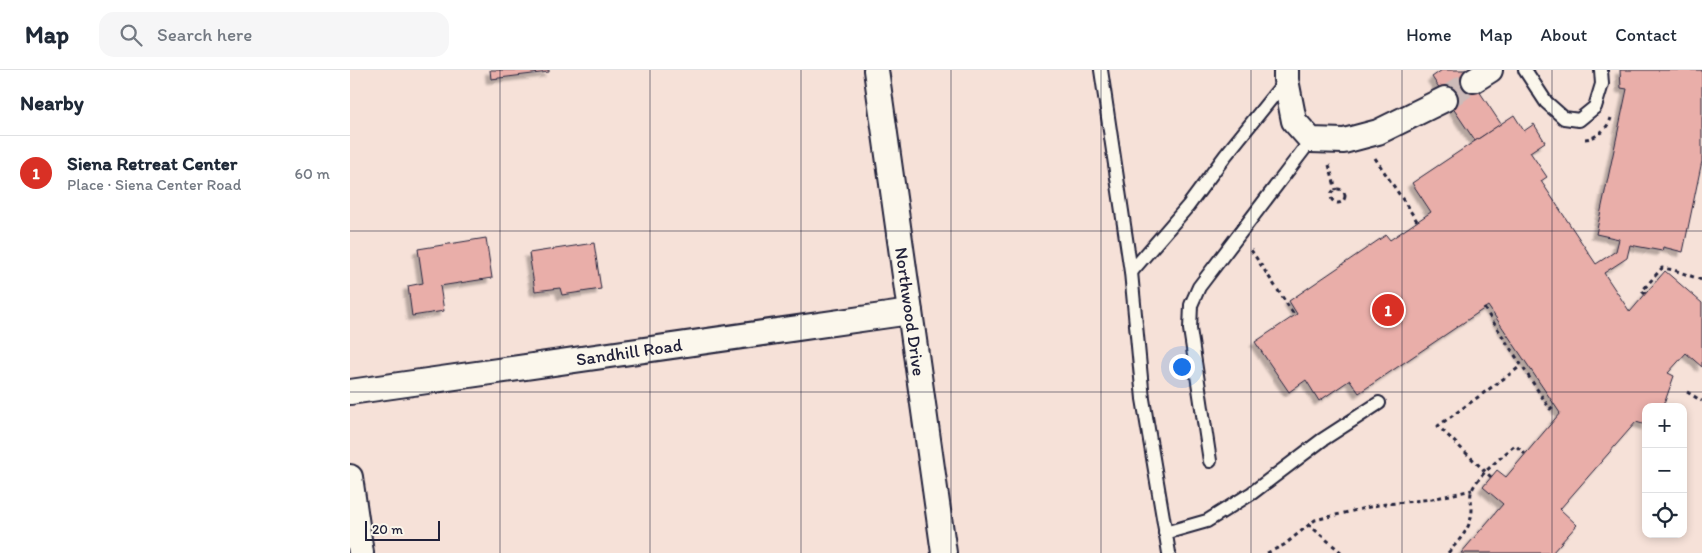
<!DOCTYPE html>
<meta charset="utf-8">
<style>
:root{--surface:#fff;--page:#f6f6f7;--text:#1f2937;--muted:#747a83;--line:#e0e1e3;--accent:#d93025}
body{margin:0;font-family:Itim,sans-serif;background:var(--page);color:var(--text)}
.controls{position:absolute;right:15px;bottom:15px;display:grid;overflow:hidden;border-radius:10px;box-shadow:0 2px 8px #0003}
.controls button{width:45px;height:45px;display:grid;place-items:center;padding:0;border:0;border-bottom:1px solid var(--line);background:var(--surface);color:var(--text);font:25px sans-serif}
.scale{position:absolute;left:15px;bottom:12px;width:75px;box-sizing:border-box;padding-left:5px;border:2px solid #22223b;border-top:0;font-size:14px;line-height:18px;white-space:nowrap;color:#22223b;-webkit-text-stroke:4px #fbf7ec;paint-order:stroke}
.you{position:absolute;left:831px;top:296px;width:18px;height:18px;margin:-12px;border:4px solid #fff;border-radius:50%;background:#1a73e8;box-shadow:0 0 0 8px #1a73e833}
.badge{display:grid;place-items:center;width:32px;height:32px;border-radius:50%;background:var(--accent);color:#fff;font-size:16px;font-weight:700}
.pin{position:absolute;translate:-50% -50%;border:2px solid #fff;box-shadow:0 1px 5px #0006}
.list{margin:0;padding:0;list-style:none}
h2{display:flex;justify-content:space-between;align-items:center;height:65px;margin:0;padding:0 20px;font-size:21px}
h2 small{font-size:16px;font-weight:400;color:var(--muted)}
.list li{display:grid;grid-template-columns:32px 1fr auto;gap:15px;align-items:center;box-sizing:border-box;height:75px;padding:0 20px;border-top:1px solid var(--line)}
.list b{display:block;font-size:19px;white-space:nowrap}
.list p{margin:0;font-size:16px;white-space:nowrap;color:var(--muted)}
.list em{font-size:16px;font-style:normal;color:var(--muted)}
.icon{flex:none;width:28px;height:28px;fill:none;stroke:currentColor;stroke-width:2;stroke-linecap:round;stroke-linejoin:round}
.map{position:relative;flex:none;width:1352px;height:483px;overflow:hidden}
header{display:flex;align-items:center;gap:30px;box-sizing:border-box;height:70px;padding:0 25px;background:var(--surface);border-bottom:1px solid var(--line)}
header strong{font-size:24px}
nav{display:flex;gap:28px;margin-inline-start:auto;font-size:18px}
.search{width:350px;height:45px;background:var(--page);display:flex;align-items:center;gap:12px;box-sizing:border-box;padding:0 18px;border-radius:15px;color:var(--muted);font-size:19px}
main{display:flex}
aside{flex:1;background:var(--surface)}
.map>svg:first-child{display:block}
.building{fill:#e9aea9;stroke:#22223b;filter:url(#shadow)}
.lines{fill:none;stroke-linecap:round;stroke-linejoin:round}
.minor-tunnel{stroke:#ccbbb9;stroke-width:24;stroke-dasharray:24 12;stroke-linecap:butt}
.service-casing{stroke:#22223b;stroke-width:16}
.minor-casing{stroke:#22223b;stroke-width:28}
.path{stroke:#22223b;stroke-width:3;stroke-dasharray:4 4;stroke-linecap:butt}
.service{stroke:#fbf7ec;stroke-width:12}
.minor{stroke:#fbf7ec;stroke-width:24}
.grid{fill:none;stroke:#22223b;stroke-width:1;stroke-opacity:0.55}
.labels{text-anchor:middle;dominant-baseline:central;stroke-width:5;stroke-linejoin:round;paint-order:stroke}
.street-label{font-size:18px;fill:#22223b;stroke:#fbf7ec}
</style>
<header>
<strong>Map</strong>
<div class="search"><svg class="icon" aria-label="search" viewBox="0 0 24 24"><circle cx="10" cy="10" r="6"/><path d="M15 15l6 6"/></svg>Search here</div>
<nav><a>Home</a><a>Map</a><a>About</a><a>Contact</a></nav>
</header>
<main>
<aside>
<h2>Nearby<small></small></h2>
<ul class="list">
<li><span class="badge">1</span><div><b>Siena Retreat Center</b><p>Place · Siena Center Road</p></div><em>60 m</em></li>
</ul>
</aside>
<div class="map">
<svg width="1352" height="483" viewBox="0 0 1352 483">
<defs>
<filter id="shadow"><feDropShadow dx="-4.5" dy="4.5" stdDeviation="1" flood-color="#0004"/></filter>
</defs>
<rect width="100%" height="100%" fill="#f6e1d8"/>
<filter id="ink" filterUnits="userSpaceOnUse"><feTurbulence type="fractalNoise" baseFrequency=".02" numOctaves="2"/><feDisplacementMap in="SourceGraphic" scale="10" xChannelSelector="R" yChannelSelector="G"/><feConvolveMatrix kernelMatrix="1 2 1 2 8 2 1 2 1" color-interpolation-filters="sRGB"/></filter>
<g filter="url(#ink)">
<g class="building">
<polygon points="140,0 199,0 199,2 141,9"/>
<polygon points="1092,0 1115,0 1151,54 1125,71 1082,7"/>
<polygon points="1270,0 1352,0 1352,91 1333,182 1313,177 1312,181 1280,175 1277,188 1254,203 1280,242 1315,201 1352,233 1352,297 1336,283 1318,303 1324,306 1313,337 1296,337 1296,355 1286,352 1210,439 1227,455 1202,483 1111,483 1153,434 1133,417 1147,400 1156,407 1210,343 1138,236 1009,323 1000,310 969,331 956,310 939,322 905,272 947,244 939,231 1036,165 1040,170 1081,142 1062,113 1164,45 1174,61 1184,54 1195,72 1180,82 1197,107 1191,111 1246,194 1266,181 1269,169 1246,164 1277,19 1271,18"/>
<polygon points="136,168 142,208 90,216 94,241 62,246 58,216 73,213 68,179"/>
<polygon points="244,173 251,219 212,225 210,218 185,221 179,183"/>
</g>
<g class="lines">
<polyline class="minor-tunnel" points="1095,29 1124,10"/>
<g class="service-casing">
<g id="service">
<polyline points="751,0 781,202 793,329 819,483"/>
<polyline points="1175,0 1196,32 1214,48 1229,50 1245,37 1252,14 1251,0"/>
<polyline points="781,202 838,136 875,86 936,10"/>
<polyline points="860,391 840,259 841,235 849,217 961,70"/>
<polyline points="815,463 857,451 902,423 972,370 1029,333"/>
</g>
</g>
<g class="minor-casing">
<g id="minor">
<path id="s1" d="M526,0L594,483"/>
<polyline points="936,0 936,10 944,51 961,70 994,71 1028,62 1095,29"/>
<polyline points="1124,10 1140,0"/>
<path id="s2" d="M0,322L560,242"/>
<polyline points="0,407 11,483"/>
</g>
</g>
<g class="path">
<path d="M1235,69C1246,69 1258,58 1261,48"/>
<polyline points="1025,88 1067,151"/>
<polyline points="979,95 986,120"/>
<circle cx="988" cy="126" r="7"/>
<polyline points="901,180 945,246"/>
<polyline points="1295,224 1292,221 1312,198 1324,200 1352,210"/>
<polyline points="1134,238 1200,339 1205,335"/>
<polyline points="1337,322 1352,331"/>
<polyline points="1141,407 1088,356 1171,296"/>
<polyline points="958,454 992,483"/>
<polyline points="917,483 934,475 965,450 1028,435 1082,429 1122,420"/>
<path d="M1098,483C1110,469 1121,459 1122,440C1122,433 1119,426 1122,420C1128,405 1153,386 1165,375L1175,384"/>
</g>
<use href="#service" class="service"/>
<use href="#minor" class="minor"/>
</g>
</g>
<path class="grid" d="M150,0V483M300,0V483M451,0V483M601,0V483M751,0V483M901,0V483M1052,0V483M1202,0V483M0,161H1352M0,322H1352"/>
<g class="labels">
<g class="street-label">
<text stroke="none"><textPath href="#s1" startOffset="244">Northwood Drive</textPath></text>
<text stroke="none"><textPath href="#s2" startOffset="282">Sandhill Road</textPath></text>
</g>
</g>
</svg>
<div class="controls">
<button>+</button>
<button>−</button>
<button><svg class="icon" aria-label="locate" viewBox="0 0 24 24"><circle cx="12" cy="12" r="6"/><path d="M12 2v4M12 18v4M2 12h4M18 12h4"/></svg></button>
</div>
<div class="scale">20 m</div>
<div class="you"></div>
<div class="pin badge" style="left:1038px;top:240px">1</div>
</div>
</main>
